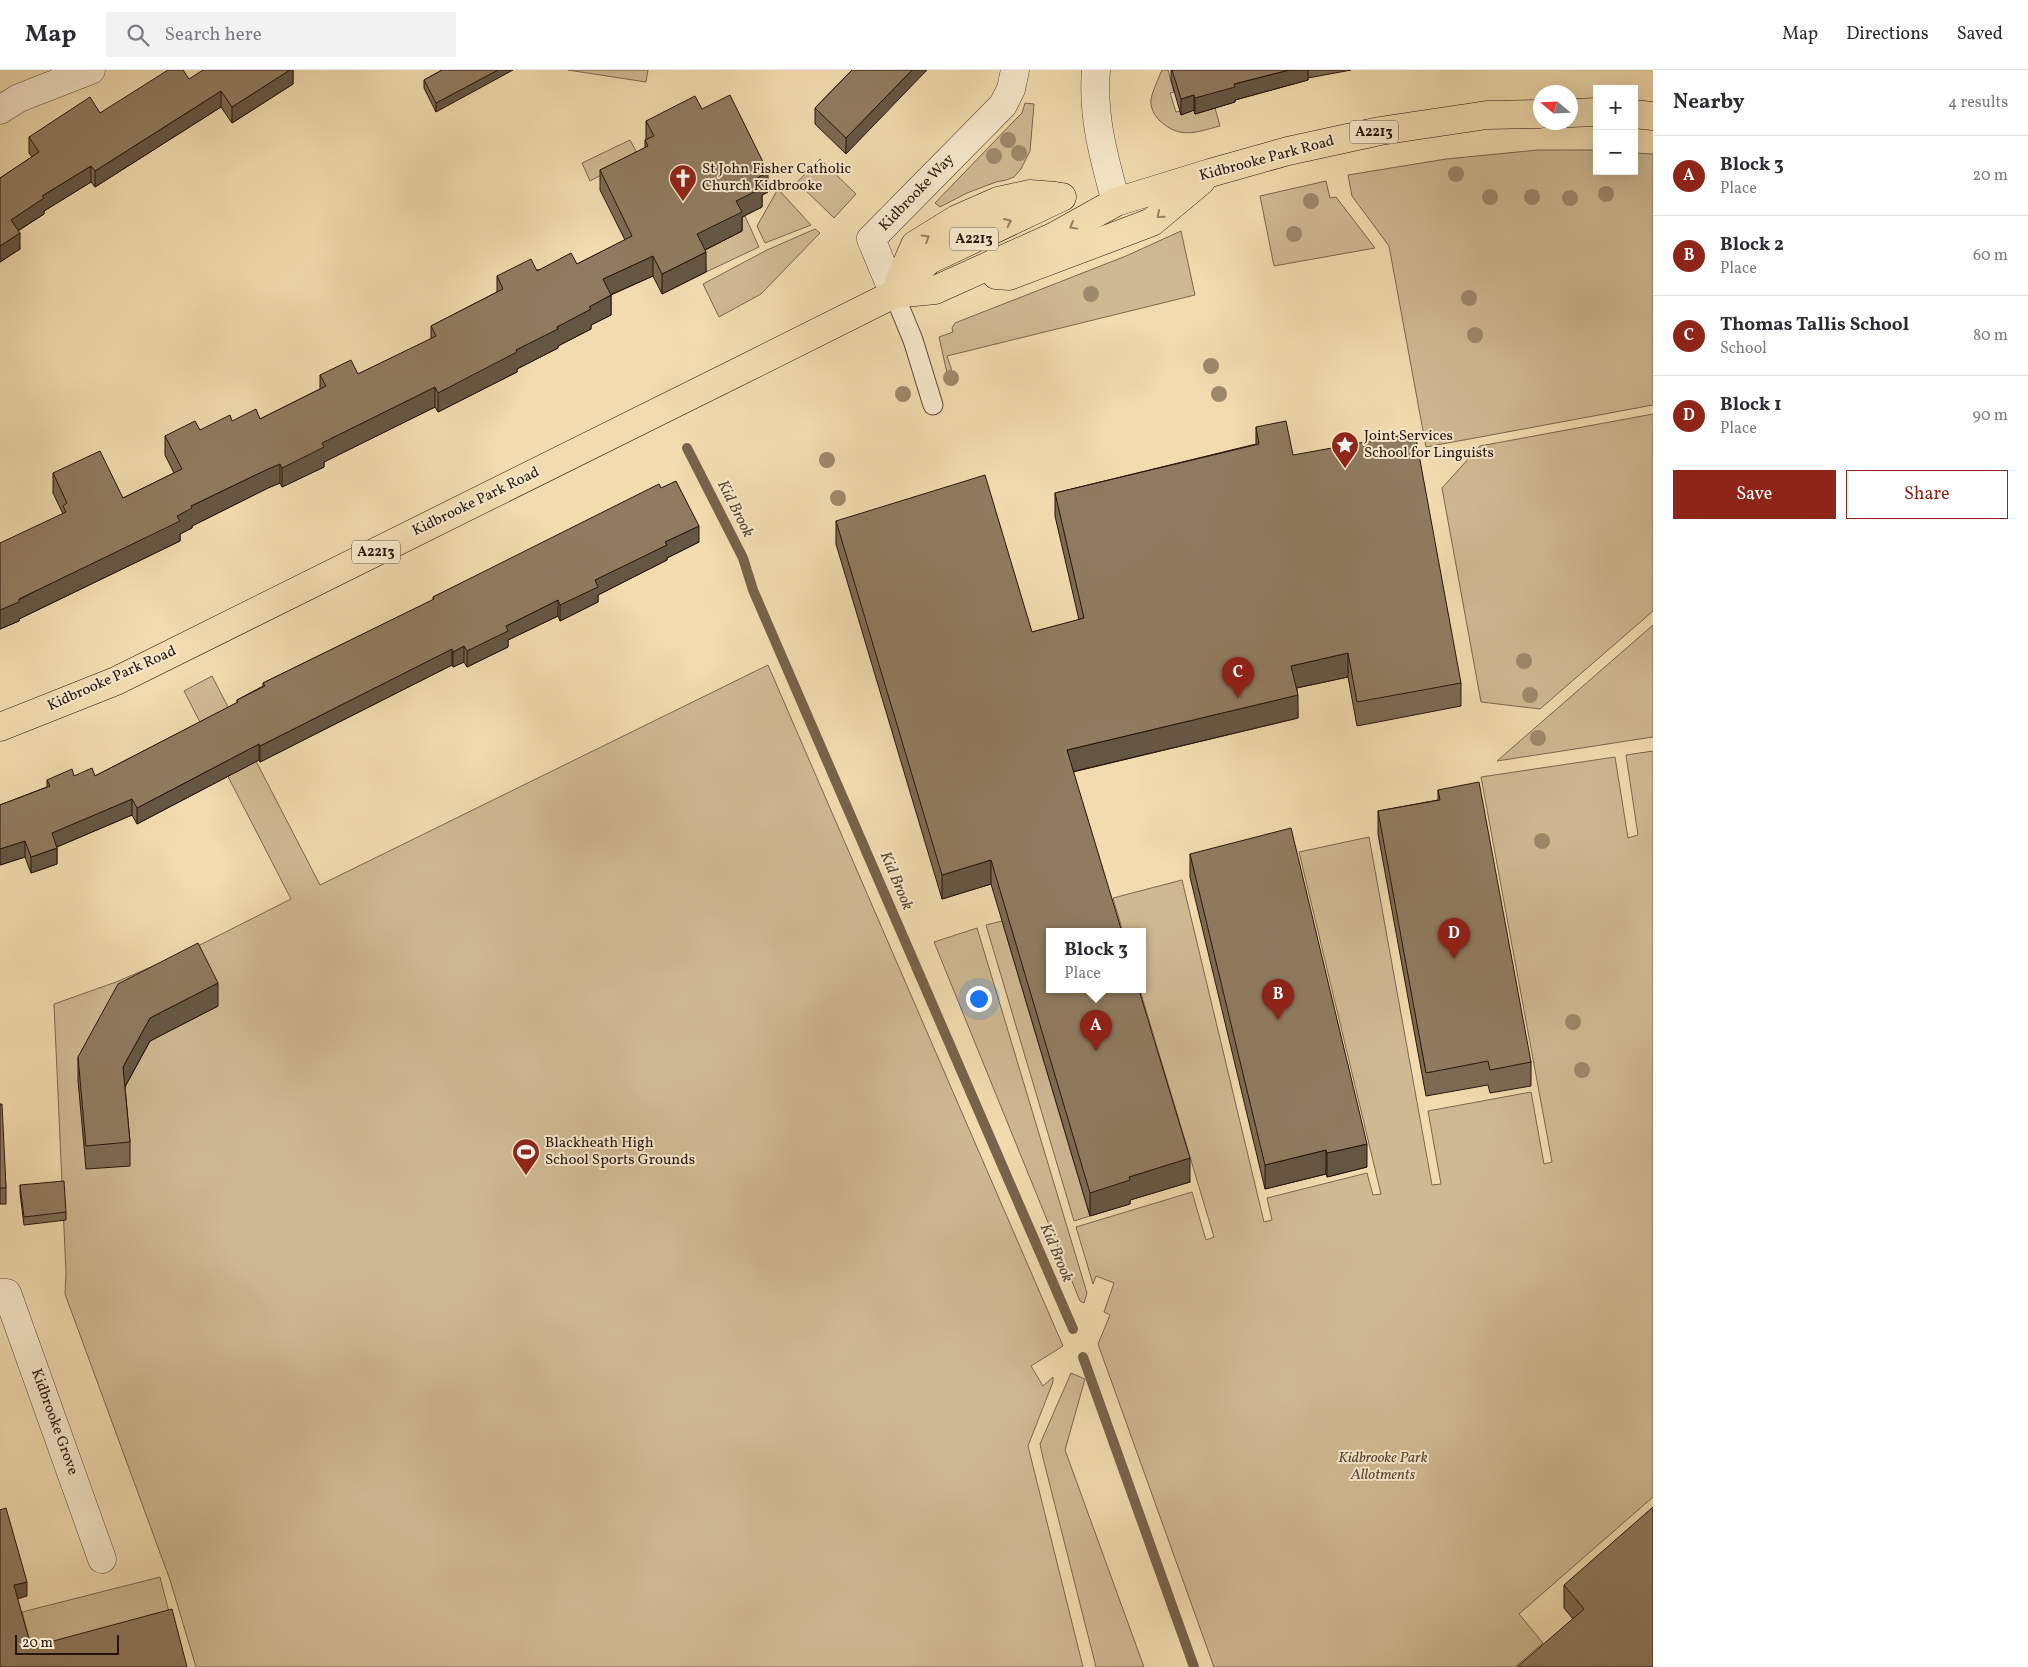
<!DOCTYPE html>
<meta charset="utf-8">
<style>
:root{--surface:#fff;--page:#f2f2f3;--text:#2b2b33;--muted:#7c7c81;--line:#e1e1e2;--accent:#8f2418}
body{margin:0;font-family:Vollkorn,serif;background:var(--page);color:var(--text)}
.controls{position:absolute;right:15px;top:15px;display:grid;overflow:hidden;border-radius:0px;box-shadow:0 5px 20px #0002}
.controls button{width:45px;height:45px;display:grid;place-items:center;padding:0;border:0;border-bottom:1px solid var(--line);background:var(--surface);color:var(--text);font:25px sans-serif}
.compass{position:absolute;left:1533px;top:15px;width:45px;height:45px;border-radius:50%;background:var(--surface);box-shadow:0 5px 20px #0002;rotate:289deg}
.scale{position:absolute;left:15px;bottom:12px;width:104px;box-sizing:border-box;padding-left:5px;border:2px solid #27140a;border-top:0;font-size:14px;line-height:18px;white-space:nowrap;color:#27140a;-webkit-text-stroke:4px #f6e8cb;paint-order:stroke}
.you{position:absolute;left:978px;top:928px;width:18px;height:18px;margin:-12px;border:4px solid #fff;border-radius:50%;background:#1a73e8;box-shadow:0 0 0 8px #1a73e833}
.badge{display:grid;place-items:center;width:32px;height:32px;border-radius:50%;background:var(--accent);color:#fff;font-size:16px;font-weight:700}
.pin{position:absolute;translate:-50% -41px;filter:drop-shadow(0 1px 2px #0008)}
.pin::after{content:'';position:absolute;top:26px;width:18px;height:15px;background:inherit;clip-path:polygon(0 0,100% 0,50% 100%)}
.popup{position:absolute;left:1046px;top:858px;width:100px;height:65px;box-sizing:border-box;display:grid;place-content:center;border-radius:0px;background:var(--surface);filter:drop-shadow(0 1px 4px #0005);font-size:16px;white-space:nowrap;color:var(--muted)}
.popup b{font-size:19px;color:var(--text)}
.popup::after{content:'';position:absolute;left:50%;top:100%;margin-left:-10px;border:10px solid transparent;border-top-color:var(--surface)}
.list{margin:0;padding:0;list-style:none}
h2{display:flex;justify-content:space-between;align-items:center;height:65px;margin:0;padding:0 20px;font-size:21px}
h2 small{font-size:16px;font-weight:400;color:var(--muted)}
.list li{display:grid;grid-template-columns:32px 1fr auto;gap:15px;align-items:center;box-sizing:border-box;height:80px;padding:0 20px;border-top:1px solid var(--line)}
.list b{display:block;font-size:19px;white-space:nowrap}
.list p{margin:0;font-size:16px;white-space:nowrap;color:var(--muted)}
.list em{font-size:16px;font-style:normal;color:var(--muted)}
.actions{display:flex;gap:10px;padding:15px 20px}
.actions a{flex:1;padding:11px 0;border:1px solid var(--accent);border-radius:0px;text-align:center;font-size:18px;color:var(--accent)}
.actions .main{background:var(--accent);color:#fff}
.icon{flex:none;width:28px;height:28px;fill:none;stroke:currentColor;stroke-width:2;stroke-linecap:round;stroke-linejoin:round}
.map{position:relative;flex:none;width:1653px;height:1597px;overflow:hidden}
header{display:flex;align-items:center;gap:30px;box-sizing:border-box;height:70px;padding:0 25px;background:var(--surface);border-bottom:1px solid var(--line)}
header strong{font-size:24px}
nav{display:flex;gap:28px;margin-inline-start:auto;font-size:18px}
.search{width:350px;height:45px;background:var(--page);display:flex;align-items:center;gap:12px;box-sizing:border-box;padding:0 18px;border-radius:0px;color:var(--muted);font-size:19px}
main{display:flex}
aside{flex:1;background:var(--surface)}
.map>svg:first-child{display:block}
.green{fill:#cfb993;stroke:#7b664e}
.lines{fill:none;stroke-linecap:round;stroke-linejoin:round}
.stream{stroke:#77634b;stroke-width:10}
.service-casing{stroke:#5a4633;stroke-width:21}
.minor-casing{stroke:#5a4633;stroke-width:29}
.tertiary-casing{stroke:#5a4633;stroke-width:29}
.primary-casing{stroke:#27140a;stroke-width:29}
.service{stroke:#f6e8cb;stroke-width:19}
.minor{stroke:#f6e8cb;stroke-width:28}
.tertiary{stroke:#f6e8cb;stroke-width:28}
.primary{stroke:#f1dbaf;stroke-width:28}
.tree{fill:#9d896b}
.wall{fill:#7c6a53;stroke:#27140a}
.shaded-wall{fill:#655643;stroke:#27140a}
.building{fill:#907b60;stroke:#27140a}
.oneway{stroke:#968165}
.labels{text-anchor:middle;dominant-baseline:central;stroke-width:4;stroke-linejoin:round;paint-order:stroke}
.shield{fill:#f6e8cb;stroke:#655444;stroke-width:1}
.shield-label{font-size:14px;font-weight:bold;fill:#27140a}
.street-label{font-size:15px;fill:#27140a;stroke:#f6e8cb}
.poi-label{font-size:15px;fill:#27140a;stroke:#f6e8cb;text-anchor:start}
.park-label{font-size:15px;font-style:italic;fill:#594633;stroke:#f6e8cb}
.water-label{font-size:16px;font-style:italic;fill:#5c4836;stroke:#f6e8cb}
</style>
<header>
<strong>Map</strong>
<div class="search"><svg class="icon" aria-label="search" viewBox="0 0 24 24"><circle cx="10" cy="10" r="6"/><path d="M15 15l6 6"/></svg>Search here</div>
<nav><a>Map</a><a>Directions</a><a>Saved</a></nav>
</header>
<main>
<div class="map">
<svg width="1653" height="1597" viewBox="0 0 1653 1597">
<rect width="100%" height="100%" fill="#f1dbaf"/>
<filter id="stains"><feTurbulence type="fractalNoise" baseFrequency=".004" numOctaves="4"/><feColorMatrix values="0 0 0 0 .2 0 0 0 0 .09 0 0 0 0 .02 0 0 0 .5 -.17"/></filter>
<radialGradient id="worn" r=".72"><stop offset=".6" stop-color="#630" stop-opacity="0"/><stop offset="1" stop-color="#630" stop-opacity=".3"/></radialGradient>
<g class="green">
<polygon points="568,0 648,0 646,12"/>
<path d="M1162,0H1168L1174,22L1170,23L1176,42L1180,41L1181,44L1194,40L1195,44L1215,38L1220,56C1196,62 1180,70 1159,50C1154,45 1150,37 1151,29C1153,20 1158,9 1162,0Z"/>
<polygon points="1025,33 1034,34 1030,81 1021,99 1014,107 1006,110 996,112 967,123 940,137 935,133 1015,50 1022,43"/>
<polygon points="630,70 638,85 590,111 582,93"/>
<polygon points="1538,80 1597,80 1597,101 1634,101 1634,83 1653,84 1653,335 1426,377 1389,176 1352,126 1348,105 1446,89"/>
<polygon points="820,89 856,124 834,148 797,112"/>
<polygon points="1326,111 1330,128 1336,127 1375,178 1274,196 1260,126"/>
<polygon points="778,119 811,155 765,173 757,156"/>
<polygon points="745,146 759,177 706,202 697,184 742,161 736,150"/>
<polygon points="815,159 820,163 761,224 719,247 703,214 767,180"/>
<polygon points="1181,161 1195,225 947,286 955,310 949,312 939,267 953,262 952,258 955,253 1126,186"/>
<polygon points="1653,344 1653,541 1540,639 1481,632 1442,418 1480,376"/>
<polygon points="1653,555 1653,667 1497,691"/>
<polygon points="768,595 1063,1276 1031,1296 1043,1316 1053,1307 1053,1312 1028,1376 1083,1597 196,1597 170,1510 65,1224 66,1203 54,934 116,912 188,881 291,829 184,621 212,606 320,815"/>
<polygon points="1653,681 1653,1427 1519,1544 1543,1573 1515,1597 1214,1597 1098,1274 1110,1245 1104,1242 1114,1213 1096,1206 1093,1214 1076,1157 1192,1122 1206,1170 1214,1167 1140,920 1142,920 1142,862 1123,862 1113,828 1182,810 1264,1152 1272,1150 1267,1128 1367,1103 1373,1125 1381,1124 1299,782 1369,767 1432,1115 1441,1114 1428,1041 1531,1022 1544,1094 1552,1092 1481,707 1615,687 1628,768 1638,765 1626,685"/>
<polygon points="1002,851 1090,1146 1074,1151 986,855"/>
<polygon points="977,858 1087,1223 1084,1233 1080,1231 934,872"/>
<polygon points="1071,1303 1085,1309 1065,1380 1144,1597 1096,1597 1043,1388 1040,1374"/>
<polygon points="160,1507 172,1554 37,1597 22,1542"/>
</g>
<g class="lines">
<g class="stream">
<polyline points="687,378 743,488 753,520 1073,1259"/>
<polyline points="1083,1287 1194,1597"/>
</g>
<g class="service-casing">
<polyline id="service" points="894,224 913,270 933,335"/>
</g>
<g class="minor-casing">
<g id="minor">
<polyline points="0,40 19,28 91,0"/>
<polyline points="894,224 871,169 1003,35 1011,19 1015,0"/>
<polyline points="0,1223 7,1223 102,1489"/>
</g>
</g>
<g class="tertiary-casing">
<path id="tertiary" d="M1096,0C1092,46 1104,88 1116,132"/>
</g>
<g class="primary-casing">
<g id="primary">
<polyline points="1570,43 1597,42"/>
<polyline points="1634,44 1653,46"/>
<polyline points="996,205 1009,206 1152,152 1201,111"/>
<polyline points="899,212 915,175 957,149 998,131 1030,124 1055,126"/>
<polyline points="894,224 935,220 1055,166 1116,132 1210,103 1288,81 1380,61 1487,45 1540,44"/>
<polyline points="0,657 116,611 748,297 894,224 929,190 1062,127"/>
</g>
</g>
<use href="#service" class="service"/>
<use href="#minor" class="minor"/>
<use href="#tertiary" class="tertiary"/>
<use href="#primary" class="primary"/>
</g>
<g class="tree">
<circle cx="1008" cy="70" r="8"/>
<circle cx="1019" cy="83" r="8"/>
<circle cx="994" cy="86" r="8"/>
<circle cx="1456" cy="104" r="8"/>
<circle cx="1606" cy="124" r="8"/>
<circle cx="1490" cy="127" r="8"/>
<circle cx="1532" cy="127" r="8"/>
<circle cx="1570" cy="128" r="8"/>
<circle cx="1311" cy="131" r="8"/>
<circle cx="1294" cy="164" r="8"/>
<circle cx="1091" cy="224" r="8"/>
<circle cx="1469" cy="228" r="8"/>
<circle cx="1475" cy="265" r="8"/>
<circle cx="1211" cy="296" r="8"/>
<circle cx="951" cy="308" r="8"/>
<circle cx="903" cy="324" r="8"/>
<circle cx="1219" cy="324" r="8"/>
<circle cx="827" cy="390" r="8"/>
<circle cx="838" cy="428" r="8"/>
<circle cx="1524" cy="591" r="8"/>
<circle cx="1530" cy="625" r="8"/>
<circle cx="1538" cy="668" r="8"/>
<circle cx="1542" cy="771" r="8"/>
<circle cx="1573" cy="952" r="8"/>
<circle cx="1582" cy="1000" r="8"/>
</g>
<g class="wall">
<polygon points="293,0 293,14 232,53 221,37 95,117 91,112 44,141 44,144 18,161 20,179 0,192 0,108 32,87 29,83 29,67 100,43 189,9"/>
<polygon points="442,0 436,42 424,18 424,10"/>
<polygon points="852,0 846,84 815,54 815,38"/>
<polygon points="1171,0 1351,0 1308,8 1308,10 1235,30 1235,32 1195,44 1194,40 1181,45 1171,10"/>
<polygon points="702,39 768,122 762,125 762,137 742,147 742,161 705,180 706,202 662,224 653,206 611,225 611,245 591,255 591,259 558,276 558,278 517,299 517,302 438,342 435,337 324,392 324,397 282,417 280,413 268,418 192,456 192,458 180,464 180,471 19,549 19,551 0,559 63,444 53,423 53,403 123,428 174,403 165,385 165,366 200,360 232,351 260,349 320,319 320,305 358,304 431,269 431,256 497,222 497,206 577,194 625,170 600,120 600,100 645,78 645,70 646,70 646,51"/>
<polygon points="1256,357 1293,385 1461,613 1461,636 1357,656 1348,607 1297,618 1298,648 1073,702 1190,1112 1130,1130 1130,1134 1090,1146 991,814 942,829 836,474 836,451 1032,562 1079,550 1055,446 1055,423 1256,374"/>
<polygon points="661,418 699,472 667,488 667,490 598,525 598,532 560,551 558,546 508,570 508,577 467,597 464,592 453,597 452,595 260,692 259,690 137,754 132,745 57,777 57,794 31,803 25,787 0,795 0,735 47,717 47,710 74,706 95,706 237,633 237,630 263,616 263,613 433,530 433,527"/>
<polygon points="1438,720 1531,992 1531,1016 1490,1023 1488,1015 1426,1026 1378,764 1378,741 1438,730"/>
<polygon points="1190,784 1367,1097 1327,1107 1326,1104 1265,1119 1190,807"/>
<polygon points="218,936 150,971 125,1017 130,1072 130,1096 86,1099 78,1010 78,987"/>
<polygon points="0,1034 6,1118 6,1134 0,1134"/>
<polygon points="20,1115 66,1142 66,1150 24,1155 20,1123"/>
<polygon points="1564,1515 1653,1597 1573,1549 1564,1538"/>
</g>
<g class="shaded-wall">
<polygon points="290,0 293,0 293,14 232,53 232,37"/>
<polygon points="498,0 513,0 436,42 436,33"/>
<polygon points="912,0 927,0 846,84 846,68"/>
<polygon points="1289,0 1308,0 1308,10 1235,30 1235,32 1195,44 1195,28 1234,14"/>
<polygon points="221,21 221,37 95,117 95,101"/>
<polygon points="1194,25 1194,40 1181,45 1181,29"/>
<polygon points="91,96 91,112 44,141 44,144 11,165 11,150 42,126"/>
<polygon points="768,102 768,122 762,125 762,137 742,147 742,161 697,184 697,164 736,131 757,108"/>
<polygon points="20,163 20,179 0,192 0,176"/>
<polygon points="706,182 706,202 662,224 662,204"/>
<polygon points="653,186 653,206 603,228 603,209"/>
<polygon points="611,225 611,245 591,255 591,259 558,276 558,278 517,299 517,302 438,342 438,323 557,257 589,237"/>
<polygon points="435,317 435,337 324,392 324,397 282,417 282,398 322,373"/>
<polygon points="280,394 280,413 268,418 192,456 192,458 180,464 180,471 19,549 19,551 0,559 0,540 177,446 191,436 268,399"/>
<polygon points="699,456 699,472 667,488 667,490 598,525 598,532 560,551 560,535 595,510 665,472"/>
<polygon points="558,530 558,546 508,570 508,577 467,597 467,581 506,556"/>
<polygon points="464,576 464,592 453,597 453,582"/>
<polygon points="452,579 452,595 260,692 260,676"/>
<polygon points="1348,583 1348,607 1291,619 1291,596"/>
<polygon points="1298,625 1298,648 1067,703 1067,680"/>
<polygon points="259,674 259,690 137,754 137,738"/>
<polygon points="132,729 132,745 52,779 52,763"/>
<polygon points="25,771 25,787 0,795 0,779"/>
<polygon points="57,778 57,794 31,803 31,787"/>
<polygon points="991,790 991,814 942,829 942,805"/>
<polygon points="218,913 218,936 150,971 123,1020 123,997 150,948"/>
<polygon points="1367,1074 1367,1097 1327,1107 1327,1083"/>
<polygon points="1326,1080 1326,1104 1265,1119 1265,1095"/>
<polygon points="1190,1088 1190,1112 1130,1130 1130,1134 1090,1146 1090,1123 1129,1107"/>
<polygon points="27,1512 27,1526 14,1530 14,1515"/>
</g>
<g class="building">
<polygon points="168,0 183,0 189,9 203,0 290,0 232,37 221,21 95,101 91,96 42,126 44,128 11,150 20,163 0,176 0,108 39,82 29,67 90,27 100,43"/>
<polygon points="442,0 498,0 436,33 424,10"/>
<polygon points="852,0 912,0 846,68 815,38"/>
<polygon points="1172,0 1289,0 1234,14 1235,17 1195,28 1194,25 1181,29"/>
<polygon points="730,25 768,102 757,108 762,118 736,131 742,142 697,164 706,182 662,204 653,186 603,209 611,225 589,237 591,239 557,257 558,259 516,280 517,282 438,323 435,317 322,373 324,377 282,398 280,394 268,399 191,436 192,438 177,446 180,451 19,529 19,532 0,540 0,473 66,442 63,436 67,433 53,403 100,381 123,428 182,399 165,366 195,351 200,360 230,345 232,351 256,339 260,349 326,316 320,305 351,290 358,304 436,266 431,256 503,219 497,206 531,189 537,201 571,183 577,194 632,166 600,100 648,76 645,70 654,66 646,51 695,26 702,39"/>
<polygon points="1286,351 1293,385 1415,363 1461,613 1357,632 1348,583 1291,596 1298,625 1067,680 1122,862 1050,862 1050,920 1139,920 1190,1088 1129,1107 1130,1110 1090,1123 991,790 942,805 836,451 985,405 1032,562 1084,548 1055,423 1259,374 1256,357"/>
<polygon points="676,411 699,456 665,472 667,475 595,510 598,517 560,535 558,530 506,556 508,561 467,581 464,576 453,582 452,579 260,676 259,674 137,738 132,729 52,763 57,778 31,787 25,771 0,779 0,735 50,716 47,710 72,699 74,706 92,698 95,706 238,632 237,630 265,616 263,613 434,529 433,527 659,414 661,418"/>
<polygon points="1479,712 1531,992 1490,1000 1488,991 1426,1003 1378,741 1440,730 1438,720"/>
<polygon points="1291,758 1367,1074 1327,1083 1326,1080 1265,1095 1190,784"/>
<polygon points="198,873 218,913 150,948 123,997 130,1072 86,1076 78,987 118,914"/>
<polygon points="0,1034 2,1034 6,1118 0,1118"/>
<polygon points="64,1111 66,1142 24,1147 20,1115"/>
<polygon points="1653,1437 1653,1597 1517,1597 1584,1539 1564,1515"/>
<polygon points="6,1438 27,1512 14,1515 31,1577 172,1539 187,1597 0,1597 0,1440"/>
</g>
<defs><path id="oneway-chevron" d="M-2-3.5L2.5 0L-2 3.5" fill="none" stroke-width="1.6" stroke-linecap="round" stroke-linejoin="round" transform="scale(1.25)"/></defs>
<g class="oneway">
<use href="#oneway-chevron" transform="translate(1160 145) rotate(140)"/>
<use href="#oneway-chevron" transform="translate(1008 152) rotate(-25)"/>
<use href="#oneway-chevron" transform="translate(1073 156) rotate(151)"/>
<use href="#oneway-chevron" transform="translate(926 168) rotate(-32)"/>
</g>
<defs>
<g id="church-pin" transform="scale(1.4375)"><path d="M0 17L-7.5 6A9.5 9.5 0 1 1 7.5 6Z" fill="#8f2418" stroke="#f6e8cb"/><path d="M-1.2-6h2.4v3.5h3.3v2.4h-3.3V6h-2.4V-.1h-3.3v-2.4h3.3Z" fill="#fff"/></g>
<g id="sight-pin" transform="scale(1.4375)"><path d="M0 17L-7.5 6A9.5 9.5 0 1 1 7.5 6Z" fill="#8f2418" stroke="#f6e8cb"/><path d="M0-6L1.8-2.2L6-1.7L2.9 1.2L3.7 5.4L0 3.3L-3.7 5.4L-2.9 1.2L-6-1.7L-1.8-2.2Z" fill="#fff"/></g>
<g id="stadium-pin" transform="scale(1.4375)"><path d="M0 17L-7.5 6A9.5 9.5 0 1 1 7.5 6Z" fill="#8f2418" stroke="#f6e8cb"/><path d="M0-5a6.5 5 0 1 0 0 10a6.5 5 0 1 0 0-10ZM-3.5-1.8h7v3.6h-7Z" fill="#fff"/></g>
</defs>
<g fill-rule="evenodd">
<use href="#church-pin" x="683" y="108"/>
<use href="#sight-pin" x="1345" y="375"/>
<use href="#stadium-pin" x="526" y="1082"/>
</g>
<g class="labels">
<g class="shield">
<rect x="1350" y="50.5" width="48" height="23" rx="4"/>
<rect x="950" y="157.5" width="48" height="23" rx="4"/>
<rect x="352" y="470.5" width="48" height="23" rx="4"/>
</g>
<g class="shield-label">
<text x="1374" y="62">A2213</text>
<text x="974" y="169">A2213</text>
<text x="376" y="482">A2213</text>
</g>
<g class="street-label">
<text transform="translate(1267 89) rotate(-15)">Kidbrooke Park Road</text>
<text transform="translate(917 123) rotate(-46)">Kidbrooke Way</text>
<text transform="translate(476 432) rotate(-26)">Kidbrooke Park Road</text>
<text transform="translate(112 609) rotate(-24)">Kidbrooke Park Road</text>
<text transform="translate(54 1352) rotate(70)">Kidbrooke Grove</text>
</g>
<g class="poi-label">
<text x="702" y="99">St John Fisher Catholic<tspan x="702" dy="17">Church Kidbrooke</tspan></text>
<text x="1364" y="366">Joint Services<tspan x="1364" dy="17">School for Linguists</tspan></text>
<text x="545" y="1073">Blackheath High<tspan x="545" dy="17">School Sports Grounds</tspan></text>
</g>
<g class="park-label">
<text x="1383" y="1388">Kidbrooke Park<tspan x="1383" dy="17">Allotments</tspan></text>
</g>
<g class="water-label">
<text transform="translate(735 439) rotate(63)">Kid Brook</text>
<text transform="translate(896 811) rotate(67)">Kid Brook</text>
<text transform="translate(1056 1183) rotate(67)">Kid Brook</text>
</g>
</g>
<rect width="100%" height="100%" filter="url(#stains)"/>
<rect width="100%" height="100%" fill="url(#worn)"/>
</svg>
<div class="controls">
<button>+</button>
<button>−</button>
</div>
<svg class="compass" viewBox="-18 -18 36 36"><path d="M0-13l5 13h-10z" fill="#e53935"/><path d="M0 13l5-13h-10z" fill="#7c7c81"/></svg>
<div class="scale">20 m</div>
<div class="you"></div>
<div class="pin badge" style="left:1096px;top:981px">A</div>
<div class="popup"><b>Block 3</b>Place</div>
<div class="pin badge" style="left:1278px;top:950px">B</div>
<div class="pin badge" style="left:1238px;top:628px">C</div>
<div class="pin badge" style="left:1454px;top:889px">D</div>
</div>
<aside>
<h2>Nearby<small>4 results</small></h2>
<ul class="list">
<li><span class="badge">A</span><div><b>Block 3</b><p>Place</p></div><em>20 m</em></li>
<li><span class="badge">B</span><div><b>Block 2</b><p>Place</p></div><em>60 m</em></li>
<li><span class="badge">C</span><div><b>Thomas Tallis School</b><p>School</p></div><em>80 m</em></li>
<li><span class="badge">D</span><div><b>Block 1</b><p>Place</p></div><em>90 m</em></li>
</ul>
<div class="actions"><a class="main">Save</a><a>Share</a></div>
</aside>
</main>
